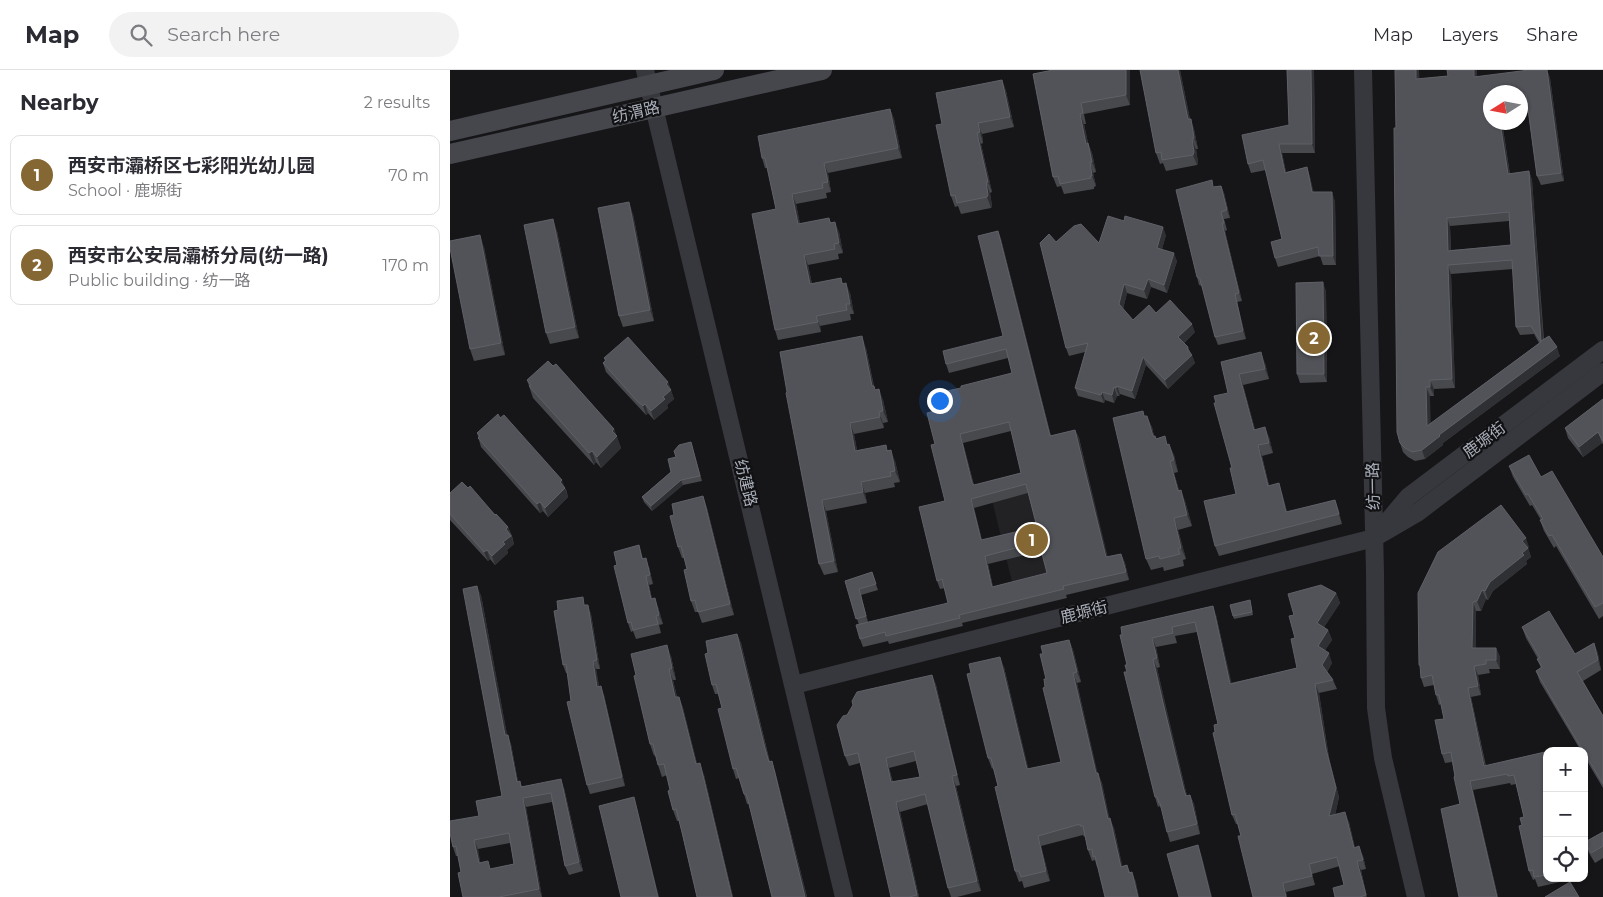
<!DOCTYPE html>
<meta charset="utf-8">
<style>
:root{--surface:#fff;--page:#f2f2f3;--text:#2b2b33;--muted:#7c7c81;--line:#e1e1e2;--accent:#856733}
body{margin:0;font-family:Montserrat,"Noto Sans SC",sans-serif;background:var(--page);color:var(--text)}
.controls{position:absolute;right:15px;bottom:15px;display:grid;overflow:hidden;border-radius:10px;box-shadow:0 1px 4px #0004}
.controls button{width:45px;height:45px;display:grid;place-items:center;padding:0;border:0;border-bottom:1px solid var(--line);background:var(--surface);color:var(--text);font:25px sans-serif}
.compass{position:absolute;left:1033px;top:15px;width:45px;height:45px;border-radius:50%;background:var(--surface);box-shadow:0 1px 4px #0004;rotate:259deg}
.you{position:absolute;left:489px;top:330px;width:18px;height:18px;margin:-12px;border:4px solid #fff;border-radius:50%;background:#1a73e8;box-shadow:0 0 0 8px #1a73e833}
.badge{display:grid;place-items:center;width:32px;height:32px;border-radius:50%;background:var(--accent);color:#fff;font-size:16px;font-weight:700}
.pin{position:absolute;translate:-50% -50%;border:2px solid #fff;box-shadow:0 1px 5px #0006}
.list{margin:0;padding:0;list-style:none}
h2{display:flex;justify-content:space-between;align-items:center;height:65px;margin:0;padding:0 20px;font-size:21px}
h2 small{font-size:16px;font-weight:400;color:var(--muted)}
.list li{display:grid;grid-template-columns:32px 1fr auto;gap:15px;align-items:center;box-sizing:border-box;height:80px;margin:0 10px 10px;padding:0 10px;border:1px solid var(--line);border-radius:10px}
.list b{display:block;font-size:19px;white-space:nowrap}
.list p{margin:0;font-size:16px;white-space:nowrap;color:var(--muted)}
.list em{font-size:16px;font-style:normal;color:var(--muted)}
.icon{flex:none;width:28px;height:28px;fill:none;stroke:currentColor;stroke-width:2;stroke-linecap:round;stroke-linejoin:round}
.map{position:relative;flex:none;width:1153px;height:827px;overflow:hidden}
header{display:flex;align-items:center;gap:30px;box-sizing:border-box;height:70px;padding:0 25px;background:var(--surface);border-bottom:1px solid var(--line)}
header strong{font-size:24px}
nav{display:flex;gap:28px;margin-inline-start:auto;font-size:18px}
.search{width:350px;height:45px;background:var(--page);display:flex;align-items:center;gap:12px;box-sizing:border-box;padding:0 18px;border-radius:28px;color:var(--muted);font-size:19px}
main{display:flex}
aside{flex:1;background:var(--surface)}
.map>svg:first-child{display:block}
.built{fill:#222225}
.lines{fill:none;stroke-linecap:round;stroke-linejoin:round}
.tertiary{stroke:#37383d;stroke-width:18}
.secondary{stroke:#45474d;stroke-width:20}
.wall{fill:#47494d;fill-rule:evenodd}
.shaded-wall{fill:#2f3033}
.building{fill:#525359;stroke:#5f6168;fill-rule:evenodd}
.labels{text-anchor:middle;dominant-baseline:central;stroke-width:4.5;stroke-linejoin:round;paint-order:stroke}
.street-label{font-size:16px;fill:#a8adb8;stroke:#111113}
</style>
<header>
<strong>Map</strong>
<div class="search"><svg class="icon" aria-label="search" viewBox="0 0 24 24"><circle cx="10" cy="10" r="6"/><path d="M15 15l6 6"/></svg>Search here</div>
<nav><a>Map</a><a>Layers</a><a>Share</a></nav>
</header>
<main>
<aside>
<h2>Nearby<small>2 results</small></h2>
<ul class="list">
<li><span class="badge">1</span><div><b>西安市灞桥区七彩阳光幼儿园</b><p>School · 鹿塬街</p></div><em>70 m</em></li>
<li><span class="badge">2</span><div><b>西安市公安局灞桥分局(纺一路)</b><p>Public building · 纺一路</p></div><em>170 m</em></li>
</ul>
</aside>
<div class="map">
<svg width="1153" height="827" viewBox="0 0 1153 827">
<rect width="100%" height="100%" fill="#161618"/>
<polygon class="built" points="598,410 623,518 567,532 540,422"/>
<g class="lines">
<g class="tertiary">
<polyline points="195,0 394,827"/>
<polyline points="913,0 925,502 926,638 933,688 966,827"/>
<polyline points="932,458 958,427 1153,280"/>
<polyline points="344,615 924,468 967,443 1153,302"/>
</g>
<g class="secondary">
<polyline points="0,61 264,0"/>
<polyline points="0,84 372,0"/>
</g>
</g>
<g class="wall">
<polygon points="680,0 680,35 634,44 636,54 634,54 638,73 642,83 646,102 643,103 646,116 644,117 644,119 614,124 611,116 607,117 603,107 583,4"/>
<polygon points="690,0 730,0 740,49 744,59 748,79 746,79 748,93 747,95 716,101 713,93 710,94 706,83"/>
<polygon points="837,0 864,0 865,83 832,83 836,102 857,97 860,107 863,122 885,131 886,195 873,195 870,186 828,197 825,188 832,169 816,100 801,103 798,94 839,55"/>
<path d="M945,0H969V9L998,6L1027,7L1097,0L1100,8L1114,111L1091,115L1087,106L1077,33L1070,34V22H1040L1052,52L1060,104L1079,101L1082,110L1094,270L1110,286L993,373V375L975,389L965,391L958,387L953,382L950,373ZM1059,151L1061,175L1001,180L1000,156ZM1063,199L1066,257L1070,265L1084,264L1089,273L980,354V326H984V319L1005,318L1001,204Z"/>
<polygon points="552,10 556,21 564,57 532,64 533,73 531,74 542,122 540,123 542,136 541,138 511,144 508,136 505,137 501,126 492,54"/>
<polygon points="440,39 444,49 452,88 378,103 381,122 376,123 377,128 346,134 350,154 379,148 381,153 389,162 393,183 388,184 389,189 358,195 362,214 391,208 393,214 400,223 404,244 400,244 401,250 370,256 371,262 328,270 325,260 326,139 317,98 315,98 312,88"/>
<polygon points="771,116 774,123 780,148 774,149 777,160 775,161 792,231 787,232 796,269 768,275 765,267 752,216 749,215 747,207 764,117"/>
<polygon points="183,144 204,251 173,257 169,246"/>
<polygon points="107,161 129,268 100,274 96,263"/>
<path d="M548,161L551,169L601,366L625,360L629,368L657,487L671,484L675,493L679,510L616,525L617,528L512,553L513,556L439,574L438,571L413,577L410,569L498,533L495,518L490,519L487,511L495,431L485,374L488,340L511,318L562,303L558,288L499,303L496,294L553,266ZM561,361L571,403L524,415L513,373ZM578,423L587,457L532,470L524,438ZM591,481L597,503L543,517L538,494Z"/>
<polygon points="716,165 712,179 727,191 717,223 701,217 697,229 677,223 673,239 683,250 706,243 745,262 734,273 738,277 745,293 718,319 696,295 685,329 670,324 669,326 667,326 664,333 655,330 654,333 628,326 625,318 635,282 619,286 616,278 606,172 649,173"/>
<polygon points="34,177 55,285 24,291 20,279"/>
<polygon points="876,221 877,312 850,313 847,304"/>
<polygon points="416,278 424,316 425,320 433,330 438,352 433,353 434,358 404,364 407,380 438,380 445,391 450,412 444,413 445,417 415,423 417,433 376,441 388,502 374,505 369,494 337,322"/>
<polygon points="154,288 218,312 224,329 217,335 218,338 204,350 198,343 196,345 156,302 153,293 155,291"/>
<polygon points="771,292 815,293 819,309 793,315 805,360 819,367 823,383 812,386 819,415 832,423 837,442 885,430 892,454 769,486 765,476 786,424 782,398 766,333 778,323"/>
<polygon points="103,296 164,359 171,378 151,398 146,392 144,395 83,328 77,310"/>
<polygon points="1153,329 1153,374 1152,373 1133,387 1118,368 1115,358"/>
<polygon points="695,346 702,357 704,366 706,369 718,374 724,385 728,402 724,403 729,420 735,431 742,456 728,460 736,489 733,490 734,496 714,501 713,497 701,500 696,489"/>
<polygon points="27,363 116,419 118,427 98,447 93,441 90,443 31,377"/>
<polygon points="241,372 252,411 233,415 202,441 194,432 192,427 221,402 226,387"/>
<polygon points="1059,396 1091,407 1153,487 1153,546 1149,549 1106,476 1104,478 1094,461 1090,450 1091,450 1082,435 1080,436 1063,407"/>
<polygon points="18,418 58,457 62,466 64,474 57,480 58,483 45,495 40,489 38,491 0,450 0,423"/>
<polygon points="253,426 257,438 284,545 252,553 248,542 245,542 241,531 237,499 234,488 232,488 228,477 224,445"/>
<polygon points="189,475 193,489 199,497 203,514 199,515 202,529 208,537 213,554 209,555 211,563 186,569 183,561 181,562 178,553 167,495"/>
<polygon points="1079,477 1078,478 1081,487 1076,491 1077,494 1043,521 1038,530 1036,529 1031,541 1026,541 1026,578 1046,578 1050,587 1050,599 1039,599 1040,603 1028,605 1031,625 1021,627 1036,696 1097,687 1097,808 1118,808 1119,810 1088,817 1085,809 1083,810 1079,801 1072,755 1074,747 1066,714 1061,715 1060,713 1023,720 1048,827 1009,827 1010,734 1002,692 995,693 992,684 994,649 991,634 989,635 986,625 984,615 974,617 971,608 971,599 969,595 968,523"/>
<polygon points="422,503 428,520 411,525 418,552 409,555 395,511"/>
<polygon points="886,523 890,533 874,557 878,560 882,570 875,580 882,593 877,602 883,610 887,619 869,623 879,688 889,727 885,745 899,752 905,778 913,786 916,799 911,800 917,827 885,827 894,815 890,796 862,804 865,815 836,822 837,827 803,827 791,766 788,754 786,754 782,745 765,662 768,654 747,562 725,566 727,573 706,577 710,597 707,598 717,642 737,726 740,725 744,734 750,764 720,772 717,762 713,743 710,736 708,737 705,727 677,602 677,595 670,565 766,545 781,613 847,598 844,545"/>
<path d="M31,525L57,665L61,674L68,712L72,716L114,718L133,801L119,805L115,796L102,732L76,737L92,827H13L11,802L8,786H6L3,777L52,726ZM60,773L64,794L41,799L30,793L28,779Z"/>
<polygon points="800,530 803,545 784,549 783,546"/>
<polygon points="136,535 141,544 150,599 146,599 149,617 154,625 175,716 140,724 137,715 121,631 118,603 116,603 113,595"/>
<polygon points="1072,557 1125,584 1144,573 1148,584 1151,600 1133,611 1153,646 1153,718 1134,686 1134,681 1131,681 1090,612 1086,601 1091,598 1087,589 1088,589 1076,568"/>
<polygon points="287,564 291,573 320,692 325,701 357,827 322,827 299,734 297,734 289,708 286,709 283,699 272,638 268,624 265,624 262,615 258,583"/>
<polygon points="619,570 623,580 631,612 627,613 647,703 652,713 659,748 664,758 672,796 677,795 680,802 686,812 647,797 645,790 642,791 638,780 635,766 634,767 633,765 591,776 600,811 574,818 572,811 569,812 565,801 548,716 543,698 542,699 538,688 554,597 578,699 611,692 595,617 596,609 593,584"/>
<polygon points="221,586 226,610 223,610 227,627 229,627 233,638 247,694 254,705 283,827 247,827 229,751 227,751 223,740 220,720 217,705 212,707 208,695 205,685 204,686 200,674 186,605"/>
<path d="M482,605L486,615L510,715L506,716L531,821L507,827H501L498,818L478,734L450,742L469,827H441L410,693L399,696L395,686ZM466,691L470,707L443,712L439,698Z"/>
<polygon points="1153,762 1153,788 1145,793 1139,783 1135,772"/>
</g>
<g class="shaded-wall">
<polygon points="676,0 680,0 680,35 676,25"/>
<polygon points="728,0 730,0 742,60 738,49"/>
<polygon points="861,0 864,0 865,83 862,74"/>
<polygon points="966,0 969,0 970,18 966,9"/>
<polygon points="1024,0 1027,0 1027,16 1024,7"/>
<polygon points="1097,0 1100,8 1114,111 1111,103"/>
<polygon points="552,10 556,21 564,57 560,47"/>
<polygon points="440,39 444,49 452,88 448,78"/>
<polygon points="630,44 634,54 640,84 636,74"/>
<polygon points="741,49 744,59 748,79 744,68"/>
<polygon points="1050,52 1052,52 1061,113 1058,104"/>
<polygon points="528,53 532,64 533,73 530,62"/>
<polygon points="527,63 531,74 542,122 538,112"/>
<polygon points="742,69 746,79 748,93 747,95 743,85"/>
<polygon points="638,73 642,83 646,102 642,92"/>
<polygon points="829,74 832,83 838,112 835,103"/>
<polygon points="640,92 643,103 646,116 642,106"/>
<polygon points="374,93 378,103 381,122 378,112"/>
<polygon points="857,97 860,107 866,131 862,122"/>
<polygon points="1079,101 1082,110 1094,280 1091,271"/>
<polygon points="536,112 540,123 542,136 541,138 537,127"/>
<polygon points="771,116 774,123 780,148 777,140"/>
<polygon points="882,122 885,131 886,195 883,186"/>
<polygon points="342,124 346,134 352,164 348,154"/>
<polygon points="179,132 183,144 204,251 200,240"/>
<polygon points="997,148 1000,156 1001,189 998,181"/>
<polygon points="103,149 107,161 129,268 125,257"/>
<polygon points="385,152 389,162 393,183 389,173"/>
<polygon points="772,153 775,161 792,231 789,223"/>
<polygon points="713,157 716,165 710,186 707,178"/>
<polygon points="548,161 551,169 603,375 600,366"/>
<polygon points="30,165 34,177 55,285 51,273"/>
<polygon points="724,183 727,191 717,223 714,215"/>
<polygon points="354,185 358,195 364,224 360,214"/>
<polygon points="998,195 1001,204 1005,318 1002,309"/>
<polygon points="698,209 701,217 697,229 694,220"/>
<polygon points="873,212 876,221 877,312 874,304"/>
<polygon points="396,213 400,223 404,244 400,234"/>
<polygon points="674,214 677,223 672,242 669,234"/>
<polygon points="785,224 787,232 796,269 793,261"/>
<polygon points="366,246 370,256 371,262 368,252"/>
<polygon points="742,254 745,262 731,275 728,267"/>
<polygon points="412,266 416,278 426,328 422,316"/>
<polygon points="1107,277 1110,286 993,373 993,375 975,389 972,380 989,365"/>
<polygon points="811,282 815,293 819,309 815,299"/>
<polygon points="742,285 745,293 718,319 715,310"/>
<polygon points="693,287 696,295 685,329 682,321"/>
<polygon points="789,304 793,315 808,370 804,360"/>
<polygon points="980,310 984,319 984,326 980,317"/>
<polygon points="218,312 224,329 217,335 218,338 204,350 201,341 213,327 216,314"/>
<polygon points="667,316 670,324 669,326 666,318"/>
<polygon points="664,317 667,326 664,333 662,325"/>
<polygon points="976,317 980,326 981,365 977,356"/>
<polygon points="429,319 433,330 438,352 433,341"/>
<polygon points="652,322 655,330 654,333 651,325"/>
<polygon points="195,334 198,343 196,345 193,336"/>
<polygon points="429,342 433,353 434,358 430,347"/>
<polygon points="697,346 702,357 707,378 703,366"/>
<polygon points="400,353 404,364 409,392 405,381"/>
<polygon points="815,357 819,367 823,383 819,373"/>
<polygon points="164,359 171,378 151,398 147,387 162,361"/>
<polygon points="625,360 629,368 660,496 656,487"/>
<polygon points="1148,362 1152,373 1133,387 1129,377"/>
<polygon points="510,364 513,373 525,422 522,413"/>
<polygon points="719,374 724,385 728,402 724,390"/>
<polygon points="808,375 812,386 821,426 818,416"/>
<polygon points="441,380 445,391 450,412 445,401"/>
<polygon points="142,381 146,392 144,395 139,383"/>
<polygon points="720,391 724,403 732,432 728,421"/>
<polygon points="112,410 118,427 98,447 95,438 110,412"/>
<polygon points="231,410 233,415 202,441 201,436"/>
<polygon points="411,412 415,423 417,433 413,422"/>
<polygon points="829,413 832,423 840,453 836,442"/>
<polygon points="731,420 735,431 742,456 737,445"/>
<polygon points="253,426 257,438 284,545 280,534"/>
<polygon points="521,429 524,438 534,479 531,470"/>
<polygon points="372,430 376,441 388,502 384,491"/>
<polygon points="885,430 889,441 892,454 889,444"/>
<polygon points="90,432 93,441 90,443 87,434"/>
<polygon points="724,448 728,460 736,489 731,478"/>
<polygon points="58,457 64,474 57,480 58,483 45,495 42,486 53,472 56,459"/>
<polygon points="1076,468 1079,477 1075,480 1072,471"/>
<polygon points="1078,478 1081,487 1076,491 1077,494 1043,521 1038,530 1035,521 1040,512"/>
<polygon points="37,480 40,489 38,491 34,482"/>
<polygon points="671,484 675,493 679,510 676,502"/>
<polygon points="535,486 538,494 545,526 542,517"/>
<polygon points="196,488 199,497 203,514 200,505"/>
<polygon points="196,506 199,515 204,538 201,529"/>
<polygon points="27,516 31,525 59,675 55,665"/>
<polygon points="409,519 411,525 418,552 416,546"/>
<polygon points="1032,520 1036,529 1031,541 1027,531"/>
<polygon points="886,523 890,533 871,562 867,553"/>
<polygon points="205,528 208,537 213,554 209,545"/>
<polygon points="1023,532 1026,541 1026,587 1022,578"/>
<polygon points="138,535 141,544 150,599 147,590"/>
<polygon points="763,536 766,545 784,623 780,614"/>
<polygon points="878,560 882,570 872,585 868,576"/>
<polygon points="287,564 291,573 322,702 319,692"/>
<polygon points="702,568 706,577 710,597 707,588"/>
<polygon points="619,570 623,580 631,612 627,602"/>
<polygon points="1144,573 1148,584 1151,600 1148,590"/>
<polygon points="217,575 221,586 226,610 222,598"/>
<polygon points="1046,578 1050,587 1050,599 1046,590"/>
<polygon points="879,583 882,593 875,605 872,595"/>
<polygon points="550,587 554,597 581,709 577,699"/>
<polygon points="703,589 707,598 738,730 734,720"/>
<polygon points="143,591 146,599 151,626 147,617"/>
<polygon points="1024,596 1028,605 1031,625 1028,616"/>
<polygon points="219,599 223,610 230,639 225,627"/>
<polygon points="623,603 627,613 650,713 646,703"/>
<polygon points="482,605 486,615 510,715 507,705"/>
<polygon points="865,614 869,623 879,688 889,727 883,756 879,746 876,679"/>
<polygon points="151,616 154,625 175,716 172,707"/>
<polygon points="1018,618 1021,627 1037,705 1034,696"/>
<polygon points="229,627 233,638 250,705 246,694"/>
<polygon points="58,665 61,674 70,721 67,712"/>
<polygon points="436,688 439,698 445,722 441,712"/>
<polygon points="322,691 325,701 357,827 355,827"/>
<polygon points="250,693 254,705 283,827 282,827"/>
<polygon points="648,703 652,713 662,759 658,749"/>
<polygon points="502,706 506,716 531,821 527,811"/>
<polygon points="111,709 114,718 133,801 129,792"/>
<polygon points="1020,711 1023,720 1048,827 1047,827"/>
<polygon points="740,725 744,734 750,764 747,754"/>
<polygon points="184,727 187,738 209,827 208,827"/>
<polygon points="73,728 76,737 92,827 89,819"/>
<polygon points="446,732 450,742 469,827 468,827"/>
<polygon points="895,742 899,752 907,787 904,778"/>
<polygon points="660,748 664,758 675,807 671,797"/>
<polygon points="588,766 591,776 600,811 596,801"/>
<polygon points="24,770 28,779 32,802 29,793"/>
<polygon points="748,775 752,787 762,827 761,827"/>
<polygon points="909,776 913,786 916,799 913,790"/>
<polygon points="907,791 911,800 917,827 916,827"/>
<polygon points="682,802 686,812 689,827 688,827"/>
<polygon points="833,813 836,822 837,827 836,827"/>
</g>
<g class="building">
<polygon points="603,0 676,0 676,25 631,33 633,43 630,44 636,74 638,73 642,92 640,92 642,106 640,106 641,108 610,114 608,106 603,107 583,4"/>
<polygon points="690,0 728,0 738,49 741,49 744,68 742,69 744,82 743,85 712,90 711,82 706,83"/>
<polygon points="837,0 861,0 862,74 829,74 835,103 857,97 862,122 882,122 883,186 869,186 868,177 825,188 821,172 832,169 813,90 798,94 792,65 839,55"/>
<path d="M945,0H966V9L998,6L997,0H1024V7L1079,0H1097L1111,103L1087,106L1076,24L1070,25V22H1040V52H1050L1058,104L1079,101L1091,271L1099,266L1107,277L989,365L990,366L972,380L962,382L955,378L950,373L947,362L944,58H946ZM1059,142L1061,175L998,181L997,148ZM1062,190L1066,257L1081,256L1091,272L977,356L976,317H980V310L1002,309L998,195Z"/>
<polygon points="552,10 560,47 528,53 530,62 527,63 538,112 536,112 538,125 537,127 507,133 505,125 501,126 486,55 492,54 486,23"/>
<polygon points="440,39 448,78 374,93 378,112 372,113 373,118 342,124 348,154 379,148 380,153 385,152 389,173 384,174 385,179 354,185 360,214 391,208 392,214 396,213 400,234 396,234 397,240 366,246 368,252 325,260 302,144 326,139 315,88 312,88 308,66"/>
<polygon points="762,110 763,117 771,116 777,140 771,142 774,153 772,153 789,223 785,224 793,261 765,267 750,209 747,207 726,120"/>
<polygon points="179,132 200,240 169,246 148,138"/>
<polygon points="658,146 674,151 675,146 713,157 707,178 724,183 714,215 698,209 694,220 674,214 669,234 683,250 699,235 706,243 720,230 742,254 728,267 738,277 737,279 742,285 715,310 693,287 682,321 667,316 666,318 664,317 662,325 652,322 651,325 625,318 638,273 616,278 590,173 599,164 606,172 624,156 631,154 649,173"/>
<polygon points="103,149 125,257 96,263 74,155"/>
<path d="M548,161L600,366L625,360L656,487L671,484L676,502L613,516L614,519L509,545L510,548L436,566L435,562L410,569L406,555L498,533L492,509L487,511L469,437L495,431L481,375L485,374L477,343L488,340L483,324L511,318V316L562,303L556,279L496,294L493,281L553,266L528,166ZM559,352L571,403L524,415L522,413L510,364ZM576,414L587,457L531,470L521,429ZM589,472L597,503L542,517L535,486Z"/>
<polygon points="30,165 51,273 20,279 0,178 0,171"/>
<polygon points="873,212 874,304 847,304 846,213"/>
<polygon points="412,266 422,316 424,316 425,320 429,319 433,341 429,342 430,347 400,353 405,381 436,375 437,381 441,380 445,401 440,402 441,406 411,412 413,422 372,430 384,491 369,494 336,323 337,322 330,282"/>
<polygon points="178,267 218,312 216,314 221,320 213,327 215,329 201,341 195,334 193,336 187,331 153,293 156,290 154,288"/>
<polygon points="811,282 815,299 789,304 804,360 815,357 819,373 808,375 818,416 829,413 836,442 885,430 889,444 765,476 754,431 786,424 780,398 782,398 764,333 766,333 764,326 778,323 771,292"/>
<polygon points="98,291 103,296 106,294 164,359 162,361 167,366 147,387 142,381 139,383 79,316 81,315 77,310"/>
<polygon points="1153,329 1153,371 1148,362 1129,377 1115,358"/>
<polygon points="693,341 694,346 697,346 703,366 705,366 706,369 715,366 717,375 719,374 724,390 720,391 728,421 731,420 737,445 724,448 731,478 728,479 730,484 710,489 709,486 696,489 663,348"/>
<polygon points="48,344 50,348 54,345 112,410 110,412 115,418 95,438 90,432 87,434 28,368 30,366 27,363"/>
<polygon points="241,372 250,406 231,410 201,436 192,427 221,402 218,389 226,387 224,381 229,375"/>
<polygon points="1079,385 1091,407 1102,401 1153,487 1153,533 1145,537 1102,465 1099,466 1090,450 1093,449 1078,424 1076,425 1059,396"/>
<polygon points="12,412 18,418 20,416 45,445 46,444 58,457 56,459 61,466 53,472 55,474 42,486 37,480 34,482 0,444 0,423"/>
<polygon points="253,426 280,534 248,542 245,530 241,531 234,500 237,499 231,476 228,477 220,446 224,445 222,434"/>
<polygon points="1051,435 1076,468 1072,471 1078,478 1072,483 1074,485 1040,512 1035,521 1032,520 1027,531 1023,532 1022,578 1046,578 1046,590 1036,590 1036,594 1024,596 1028,616 1018,618 1034,696 1095,682 1097,690 1097,695 1093,696 1097,712 1097,805 1084,807 1083,800 1079,801 1069,756 1072,755 1070,748 1074,747 1064,705 1058,706 1057,704 1020,711 1047,827 1009,827 991,739 1010,734 1004,707 1005,706 1001,682 992,684 985,650 994,649 989,625 986,625 982,605 971,608 970,595 969,595 968,523 988,482"/>
<polygon points="189,475 192,489 196,488 200,505 196,506 201,529 205,528 209,545 206,546 208,554 183,560 181,552 178,553 164,496 167,495 164,482"/>
<polygon points="422,502 426,514 409,519 416,546 406,549 395,511"/>
<polygon points="871,515 886,523 867,553 878,560 868,576 879,583 872,595 883,610 865,614 876,679 886,718 879,746 895,742 904,778 909,776 913,790 907,791 916,825 910,827 885,827 883,818 894,815 887,787 859,794 862,806 833,813 836,827 803,827 788,766 791,766 785,744 782,745 763,663 765,662 764,655 768,654 745,552 722,557 723,563 702,568 707,588 703,589 713,633 734,720 736,726 740,725 747,754 717,762 710,733 709,733 707,727 705,727 674,602 677,602 675,595 677,595 670,565 672,565 671,557 763,536 780,614 847,598 841,569 845,568 839,546 844,545 838,524"/>
<path d="M27,516L55,665H58L67,712L70,711L71,717L111,709L129,792L115,796L101,723L73,728L89,819L49,827H13L8,803L11,802L6,776L3,777L0,763V751L29,746L26,731L52,726L13,519ZM59,763L64,794L40,799L38,791L29,793L24,770Z"/>
<polygon points="133,527 134,535 138,535 141,554 147,590 143,591 147,617 151,616 172,707 137,715 117,632 121,631 116,594 113,595 104,541 108,540 107,531"/>
<polygon points="800,530 802,542 783,546 780,535"/>
<polygon points="1099,541 1125,584 1144,573 1148,590 1127,602 1153,646 1153,714 1134,682 1134,681 1133,681 1086,601 1092,597 1087,589 1090,588 1072,557"/>
<polygon points="287,564 315,679 319,692 322,691 355,827 322,827 298,730 296,724 294,724 286,698 283,699 268,639 272,638 266,614 262,615 255,584 258,583 256,571"/>
<polygon points="619,570 627,602 623,603 646,703 648,703 658,749 660,748 671,797 677,795 679,803 682,802 688,827 655,827 645,786 643,787 642,779 638,780 633,756 630,756 630,754 588,766 596,801 571,807 569,801 565,801 545,717 548,716 541,688 538,688 517,604 521,603 519,594 550,587 577,699 611,692 593,618 595,617 594,609 596,609 590,584 593,584 591,576"/>
<polygon points="217,575 222,598 219,599 225,627 229,627 246,694 250,693 282,827 247,827 232,762 226,739 223,740 218,721 220,720 214,694 208,695 203,674 200,674 184,606 186,605 181,584"/>
<path d="M482,605L507,705L502,706L527,811L498,818L475,724L446,732L467,825L459,827H441L408,683L395,686L387,655L393,646L397,645L403,635L402,631L407,622ZM464,681L470,707L441,712L436,688Z"/>
<polygon points="184,727 208,827 171,827 149,736"/>
<polygon points="1153,762 1153,776 1141,783 1135,772"/>
<polygon points="748,775 761,827 729,827 717,784"/>
<polygon points="1120,812 1129,827 1095,827"/>
</g>
<g class="labels">
<g class="street-label">
<text transform="translate(186 42) rotate(-13)">纺渭路</text>
<text transform="translate(1034 370) rotate(-37)">鹿塬街</text>
<text transform="translate(296 413) rotate(76)">纺建路</text>
<text transform="translate(923 416) rotate(-91)">纺一路</text>
<text transform="translate(634 542) rotate(-14)">鹿塬街</text>
</g>
</g>
</svg>
<div class="controls">
<button>+</button>
<button>−</button>
<button><svg class="icon" aria-label="locate" viewBox="0 0 24 24"><circle cx="12" cy="12" r="6"/><path d="M12 2v4M12 18v4M2 12h4M18 12h4"/></svg></button>
</div>
<svg class="compass" viewBox="-18 -18 36 36"><path d="M0-13l5 13h-10z" fill="#e53935"/><path d="M0 13l5-13h-10z" fill="#7c7c81"/></svg>
<div class="you"></div>
<div class="pin badge" style="left:582px;top:470px">1</div>
<div class="pin badge" style="left:864px;top:268px">2</div>
</div>
</main>
